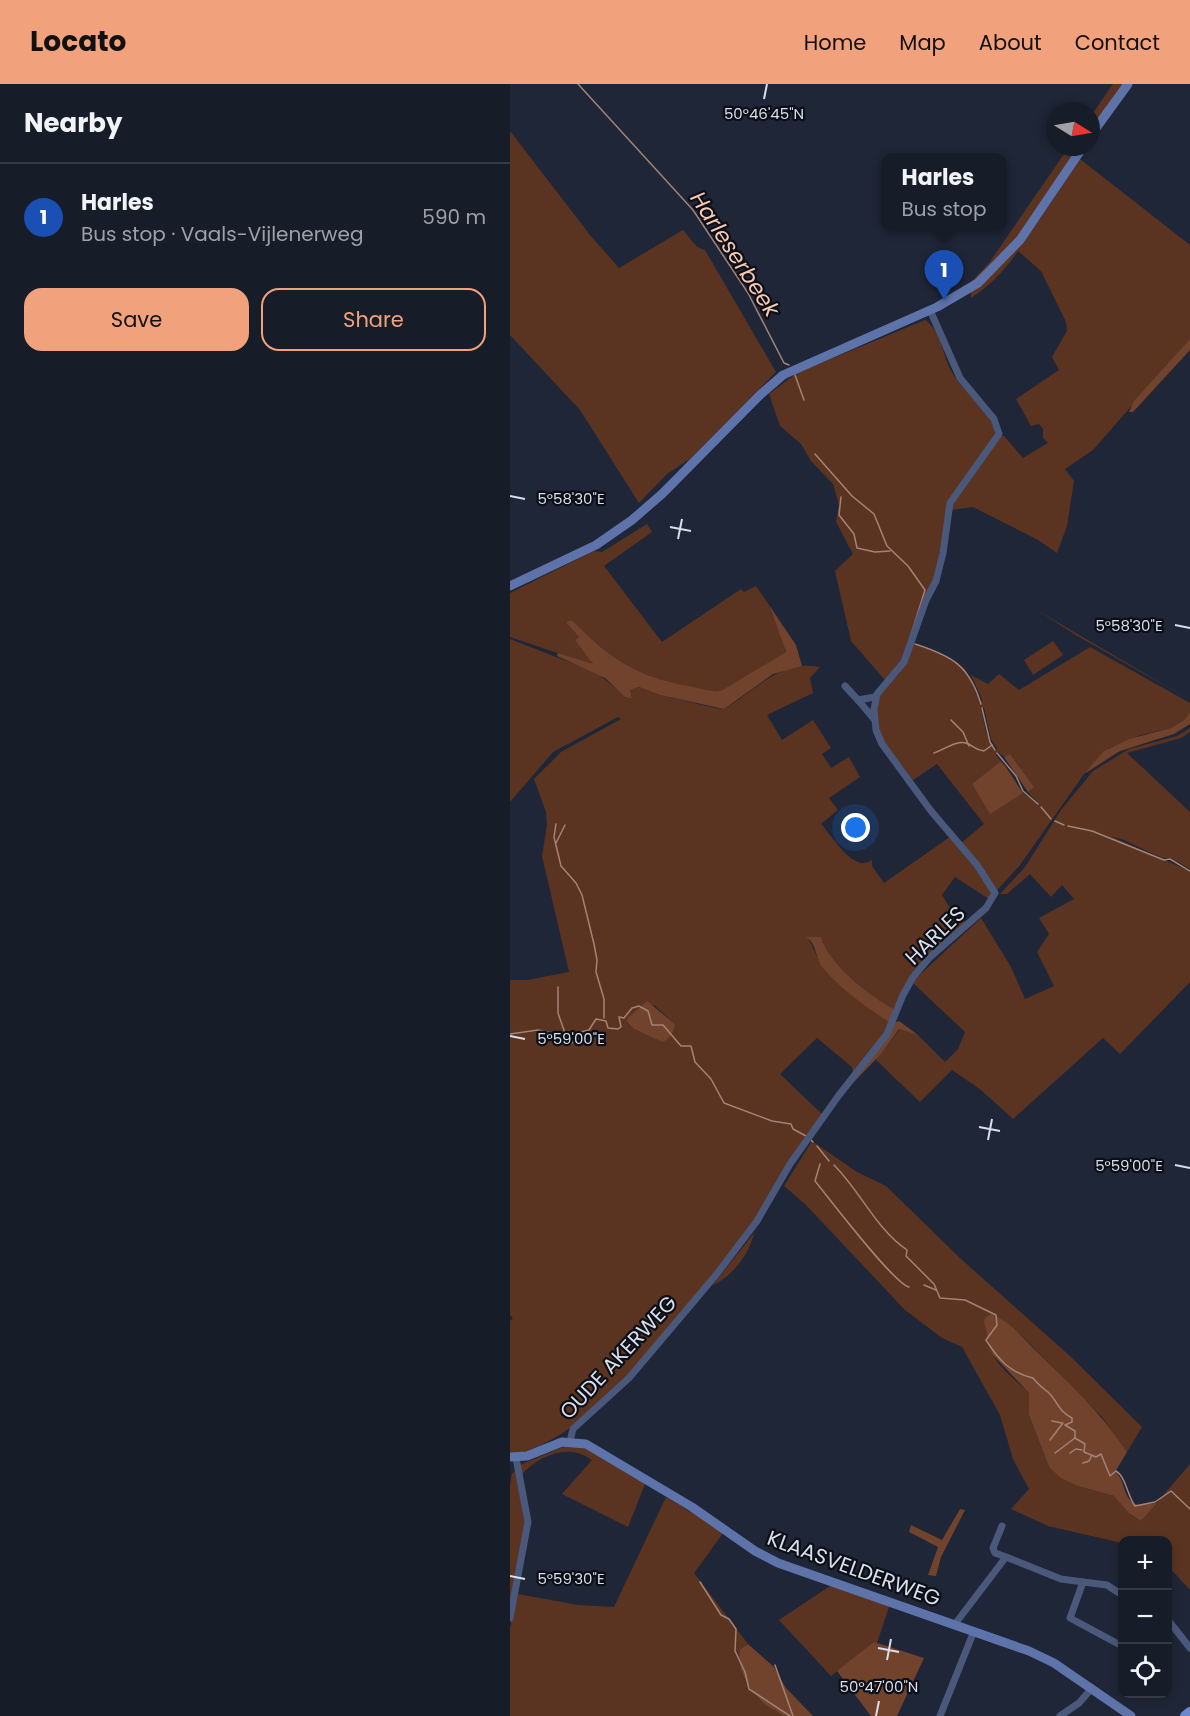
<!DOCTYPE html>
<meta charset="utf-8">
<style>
:root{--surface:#171c29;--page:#242935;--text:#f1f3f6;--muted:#9ea1a8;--line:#363a46;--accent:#f1a17c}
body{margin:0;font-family:Poppins,sans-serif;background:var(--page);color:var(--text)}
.controls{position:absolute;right:18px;bottom:18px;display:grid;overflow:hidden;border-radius:12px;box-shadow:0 3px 9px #0003}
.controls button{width:54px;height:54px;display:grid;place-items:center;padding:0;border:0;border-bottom:2px solid var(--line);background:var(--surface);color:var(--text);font:30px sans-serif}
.compass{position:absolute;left:536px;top:18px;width:54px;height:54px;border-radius:50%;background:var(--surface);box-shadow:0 3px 9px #0003;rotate:101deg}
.you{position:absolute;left:346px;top:744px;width:21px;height:21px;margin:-15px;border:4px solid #fff;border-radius:50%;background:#1a73e8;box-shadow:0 0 0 9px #1a73e833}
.badge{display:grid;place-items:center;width:39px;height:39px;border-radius:50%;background:var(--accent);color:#fff;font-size:20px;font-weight:700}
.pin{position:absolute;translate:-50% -50px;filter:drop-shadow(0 2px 3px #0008)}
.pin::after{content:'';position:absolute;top:32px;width:21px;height:18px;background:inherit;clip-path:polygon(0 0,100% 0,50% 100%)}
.popup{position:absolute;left:371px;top:69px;width:126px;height:78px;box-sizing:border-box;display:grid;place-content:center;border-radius:12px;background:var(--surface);filter:drop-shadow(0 2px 4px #0005);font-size:20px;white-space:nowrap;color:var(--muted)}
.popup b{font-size:22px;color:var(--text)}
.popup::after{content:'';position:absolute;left:50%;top:100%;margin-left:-12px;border:12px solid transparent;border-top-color:var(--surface)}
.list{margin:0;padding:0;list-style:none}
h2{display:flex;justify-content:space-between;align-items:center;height:78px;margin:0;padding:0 24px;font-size:26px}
h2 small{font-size:20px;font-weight:400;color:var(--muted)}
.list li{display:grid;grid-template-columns:39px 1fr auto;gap:18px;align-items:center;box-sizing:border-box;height:108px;padding:0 24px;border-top:2px solid var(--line)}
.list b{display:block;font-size:22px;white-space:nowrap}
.list p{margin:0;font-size:20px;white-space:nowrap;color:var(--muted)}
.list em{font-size:20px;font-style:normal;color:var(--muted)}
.actions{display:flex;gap:12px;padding:18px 24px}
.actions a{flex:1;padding:14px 0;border:2px solid var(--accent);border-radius:18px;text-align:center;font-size:21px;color:var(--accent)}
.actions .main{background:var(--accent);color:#111}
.icon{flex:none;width:33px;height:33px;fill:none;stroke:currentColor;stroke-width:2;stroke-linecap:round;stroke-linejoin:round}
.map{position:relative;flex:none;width:680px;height:1632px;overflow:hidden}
header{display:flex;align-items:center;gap:36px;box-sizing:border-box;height:84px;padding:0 30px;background:var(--accent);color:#111}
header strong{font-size:28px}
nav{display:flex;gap:33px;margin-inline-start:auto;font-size:21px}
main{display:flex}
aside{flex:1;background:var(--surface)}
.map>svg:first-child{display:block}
.green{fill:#5a3421;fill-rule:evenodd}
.forest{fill:#71432d}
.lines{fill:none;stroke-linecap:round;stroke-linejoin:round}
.stream{stroke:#a38377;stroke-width:1.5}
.street{stroke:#4a587b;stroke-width:7}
.secondary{stroke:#5d73aa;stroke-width:9}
.primary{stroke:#6b88cf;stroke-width:10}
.ticks{fill:none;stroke:#d9deea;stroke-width:2}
.labels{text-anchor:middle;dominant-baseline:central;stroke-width:4.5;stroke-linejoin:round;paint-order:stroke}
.street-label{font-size:21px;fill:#d9deea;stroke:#0c0f17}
.water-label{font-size:22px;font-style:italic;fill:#f7c8b2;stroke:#0c0f17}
.ticks-label{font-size:15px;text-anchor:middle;fill:#d9deea;stroke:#0c0f17;stroke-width:4.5;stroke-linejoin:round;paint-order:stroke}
</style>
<header>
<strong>Locato</strong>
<nav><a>Home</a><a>Map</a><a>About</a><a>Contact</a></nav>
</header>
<main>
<aside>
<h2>Nearby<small></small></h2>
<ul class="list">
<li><span class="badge" style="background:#1a4fb4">1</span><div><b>Harles</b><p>Bus stop · Vaals-Vijlenerweg</p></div><em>590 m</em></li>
</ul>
<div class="actions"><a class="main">Save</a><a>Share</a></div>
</aside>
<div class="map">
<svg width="680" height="1632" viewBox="0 0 680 1632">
<rect width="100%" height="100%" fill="#1f2637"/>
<g class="green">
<polygon points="603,0 614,0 581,47 581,32"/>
<polygon points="0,47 80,151 109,184 173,146 187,163 195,166 266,288 181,374 157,390 129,419 70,326 0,251"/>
<path d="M559,63H570C545,99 498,181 461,198L479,179Z"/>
<path d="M570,75L680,161V255L583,366L555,385L564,397L557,442L547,469L528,456L463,423L441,426L435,472L440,425L491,352H494L513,374L538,359L533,354V345L529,340L521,342L506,315L549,286L542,273L557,247L556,238L531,187L508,167C495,186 481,201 461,214V208C508,172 538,123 570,75Z"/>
<path d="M415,236C431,246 433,274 443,290C455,310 483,326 485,351L439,415L426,489L391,579L375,596L341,557L325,487L343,470L326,438L329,421L323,400L301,377L291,360L270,342L259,310L287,289Z"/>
<path d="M137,440L142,448L94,482L152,558L231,505L234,508L246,502L259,521L276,568C262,577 227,603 212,607C203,609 190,605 180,603C128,593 99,574 62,536L57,538L69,553L65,556L82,575L83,581L0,553V509L84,467L92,468Z"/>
<polygon points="521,522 542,535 680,616 564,550"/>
<path d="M0,555L87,589L116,613H122L120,606L129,603L150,611L205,624L214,625C245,607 270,575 310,583L300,594L303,609L257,631L272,656L303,636L321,664L312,670L321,684L339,673L350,693L319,714L328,726L311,740C322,752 344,790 362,776V782L374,799L444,750L451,759L474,740L427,680L403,696L371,655L366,625L371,608L389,590L403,560L431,570L455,585L471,620L472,615L461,591L478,600L489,590L509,606L580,563L680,619V628L674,636L661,644L631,651L599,664L574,690L510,781L479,815L445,793L432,811L440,824L456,839L426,867L384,925C361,913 338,893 321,874C311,863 314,860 298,854L313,884L362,927L382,939V946L344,994L342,983L307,954L270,990L314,1032C289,1070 267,1111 239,1147C216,1177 190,1206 166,1235C122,1288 73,1352 4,1371H0V1237L3,1234L0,1231V896H17L59,888L32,772L37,741L36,728L24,695L51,668L111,635L108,633L43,668L0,718ZM471,624H474L481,655L487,665L485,667L476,648ZM488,668L494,673L500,670L524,703L518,708L529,720L513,709L480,729L462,700L491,677L486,671ZM144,921L165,940L152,958L124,945Z"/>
<polygon points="543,557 553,571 523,591 514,576"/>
<polygon points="680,644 680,648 671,654 617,669 680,728 680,785 661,774 652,774 614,756 600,752 680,787 680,898 610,970 593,954 503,1035 471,1006 442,986 410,1018 366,976 390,945 408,951 435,978 448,965 455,948 402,898 471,834 501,883 515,915 544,902 527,868 539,850 529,834 564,815 552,801 541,813 520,790 497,810 490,810 515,783 551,726 583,687 619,665 667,652"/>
<path d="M302,1057L347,1088L376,1102L450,1174L560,1272L632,1343L617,1368L592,1333L511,1251L480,1262C483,1280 506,1296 519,1309V1331L539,1383L568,1402L604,1412L631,1437L680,1380V1506L658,1482V1456H612V1459L538,1442L501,1425L519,1405L503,1375L490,1331L452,1263L432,1254L395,1226L295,1120L274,1102Z"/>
<path d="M244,1149C240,1169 222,1193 203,1201Z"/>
<path d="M58,1361L71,1362L135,1400L118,1443L52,1410L82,1376C58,1359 31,1371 12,1390L10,1381Z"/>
<polygon points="6,1386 15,1440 0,1518 0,1401 2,1390"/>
<path d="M156,1413L214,1448L184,1489L238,1560L230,1565C226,1585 238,1605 253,1619C259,1625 267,1625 272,1632H0V1544L8,1510L68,1521L104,1523Z"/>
<polygon points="323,1500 380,1520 367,1559 364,1559 321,1592 269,1536"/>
</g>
<g class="forest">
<polygon points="680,255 680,266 623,328 619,328 624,317"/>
<path d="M259,521L286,561L292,582L263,590L214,625L150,611L129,603L120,606L122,614L115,613L95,594L47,572L48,569L83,580L65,556L69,553L56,538L62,536C98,573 127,593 178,602C189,604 200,608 211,607L276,568Z"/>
<polygon points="680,628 680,640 664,650 610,667 574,690 594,667 619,655 661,644 674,636"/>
<polygon points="500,670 524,703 518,708 494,673"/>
<path d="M491,677C500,687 505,698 513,709L480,730L462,700Z"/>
<path d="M295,853H311C317,879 361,913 384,925L383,939L389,937L408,951L389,945L371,970L342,1000L344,994L382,946V940C359,925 331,906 313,884C305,874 307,858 295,853Z"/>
<path d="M137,917L165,940C164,948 160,955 152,958L124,945L116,936Z"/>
<path d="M481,1230C499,1237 511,1252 524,1265C558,1298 591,1328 617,1368L605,1388C617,1397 611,1415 628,1421L647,1419L631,1437L618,1428L604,1412L568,1402L551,1394L539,1383L519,1331V1309L482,1270L474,1238L475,1234Z"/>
<polygon points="450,1425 455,1426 431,1473 426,1492 418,1491 428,1463 399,1448 401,1441 432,1456"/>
<polygon points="364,1558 414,1574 387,1632 361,1632 327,1587"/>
<path d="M238,1560L264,1583L276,1604L303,1632H272C267,1625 259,1625 253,1619C238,1604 226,1586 230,1565Z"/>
</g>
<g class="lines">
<g class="stream">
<polyline points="68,0 183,126 238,209 274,279 279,281"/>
<polyline points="285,291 294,316"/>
<polyline points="305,370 342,412 364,430 377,462 398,482 415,506 400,554"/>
<polyline points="331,413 329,431 344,450 347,464 365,468 380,467"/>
<path d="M405,560C442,572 459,581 471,620"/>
<polyline points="472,624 480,658 485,666"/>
<polyline points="441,636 453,648 459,662"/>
<path d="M424,669C433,666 447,656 456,659C464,662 465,666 474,667L482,661"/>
<polyline points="487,669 506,692 513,707 528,720"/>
<polyline points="531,723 541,735"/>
<polyline points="545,737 554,741"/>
<polyline points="46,740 44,753 51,782 66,799 72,811 84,860 87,876 86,888 94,915 94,934"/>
<polyline points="558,742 582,747 654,776 660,775 680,787"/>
<polyline points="46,759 55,741"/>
<polyline points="48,903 48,929 56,952"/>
<polyline points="71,948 79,946 86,935 96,937 98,944 108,945 111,943 109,933 114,934 122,924 129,922 138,927 142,941 153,941 171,962 181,962 185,978 201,995 214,1019 262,1037 281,1040 283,1045 296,1052"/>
<polyline points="0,950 28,946 57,953 60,960 70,954"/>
<polyline points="301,1056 303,1058"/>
<polyline points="307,1062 319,1077"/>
<path d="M310,1080L305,1097C319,1114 384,1200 399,1203"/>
<path d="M324,1081C350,1107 367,1146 397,1166L396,1172L424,1200L430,1214L455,1216L486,1231L487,1241L476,1256C488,1275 500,1289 523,1294C528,1300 532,1304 538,1308C547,1316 547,1326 562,1334V1338L555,1341L565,1347V1354L575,1360L574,1368L586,1373L591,1370L600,1392L606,1387C616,1393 617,1411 625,1422L645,1418L661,1407L680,1425"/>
<polyline points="414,1201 426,1206"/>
<polyline points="542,1337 552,1339"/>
<polyline points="540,1356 553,1339"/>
<polyline points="545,1369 565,1354"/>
<polyline points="560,1369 566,1365 572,1366"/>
<polyline points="573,1379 579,1377 582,1371"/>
<polyline points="190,1498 211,1531 219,1535 226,1545 225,1567 235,1588 239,1605 280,1632"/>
<polyline points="265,1581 283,1632"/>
</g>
<g class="street">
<polyline points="335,602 348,616 365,613"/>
<polyline points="348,616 364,635"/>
<polyline points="60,1357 63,1345 119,1294 206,1191 247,1137 280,1080 329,1011 377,950 393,911 403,893 420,873 476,824 485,809 467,781 421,727 372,660 366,646 364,625 367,610 394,578 416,516 426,497 433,469 440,419 489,350 484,335 450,294 420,226"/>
<polyline points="496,1473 551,1495 573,1498 560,1534 612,1562"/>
<polyline points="573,1498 597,1501 612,1511"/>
<polyline points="0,1534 18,1438 6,1374"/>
<polyline points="658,1536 680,1564"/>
<polyline points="445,1540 496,1473 485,1469 483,1464 492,1442"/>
<polyline points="430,1632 464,1547"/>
<polyline points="550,1632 569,1619 582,1604"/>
</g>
<g class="secondary">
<polyline points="581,51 618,0"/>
<polyline points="0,502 86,461 122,436 152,410 251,310 273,291 427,223 468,199 510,156 573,63"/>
<polyline points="0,1373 17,1372 52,1358 76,1360 182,1423 245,1467 268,1479 519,1567 544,1579 621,1632"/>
</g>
<polyline class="primary" points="675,1632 680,1628"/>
</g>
<path class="ticks" d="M254,15L257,0M0,412L15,415M160,443L181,447M168,455L172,435M665,541L680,544M0,952L15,955M469,1043L490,1047M478,1056L482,1035M665,1081L680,1084M0,1492L15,1495M368,1564L389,1568M377,1576L381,1555M366,1632L369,1617"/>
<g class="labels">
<g class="street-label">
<text transform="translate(425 851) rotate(-44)">HARLES</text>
<text transform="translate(108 1273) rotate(-47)">OUDE AKERWEG</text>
<text transform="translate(344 1484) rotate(20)">KLAASVELDERWEG</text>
</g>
<g class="water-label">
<text transform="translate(225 170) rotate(57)">Harleserbeek</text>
</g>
</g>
<g class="ticks-label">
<text x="254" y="35">50°46'45"N</text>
<text x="61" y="420">5°58'30"E</text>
<text x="619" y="547">5°58'30"E</text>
<text x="61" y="960">5°59'00"E</text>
<text x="619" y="1087">5°59'00"E</text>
<text x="61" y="1500">5°59'30"E</text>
<text x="369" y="1608">50°47'00"N</text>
</g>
</svg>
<div class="controls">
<button>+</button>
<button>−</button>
<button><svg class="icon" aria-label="locate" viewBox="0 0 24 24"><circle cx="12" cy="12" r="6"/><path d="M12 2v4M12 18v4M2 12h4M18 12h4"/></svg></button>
</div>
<svg class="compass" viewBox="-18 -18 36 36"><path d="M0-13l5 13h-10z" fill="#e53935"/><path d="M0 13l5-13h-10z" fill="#9ea1a8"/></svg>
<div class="you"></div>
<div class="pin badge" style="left:434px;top:216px;background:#1a4fb4">1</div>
<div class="popup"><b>Harles</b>Bus stop</div>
</div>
</main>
